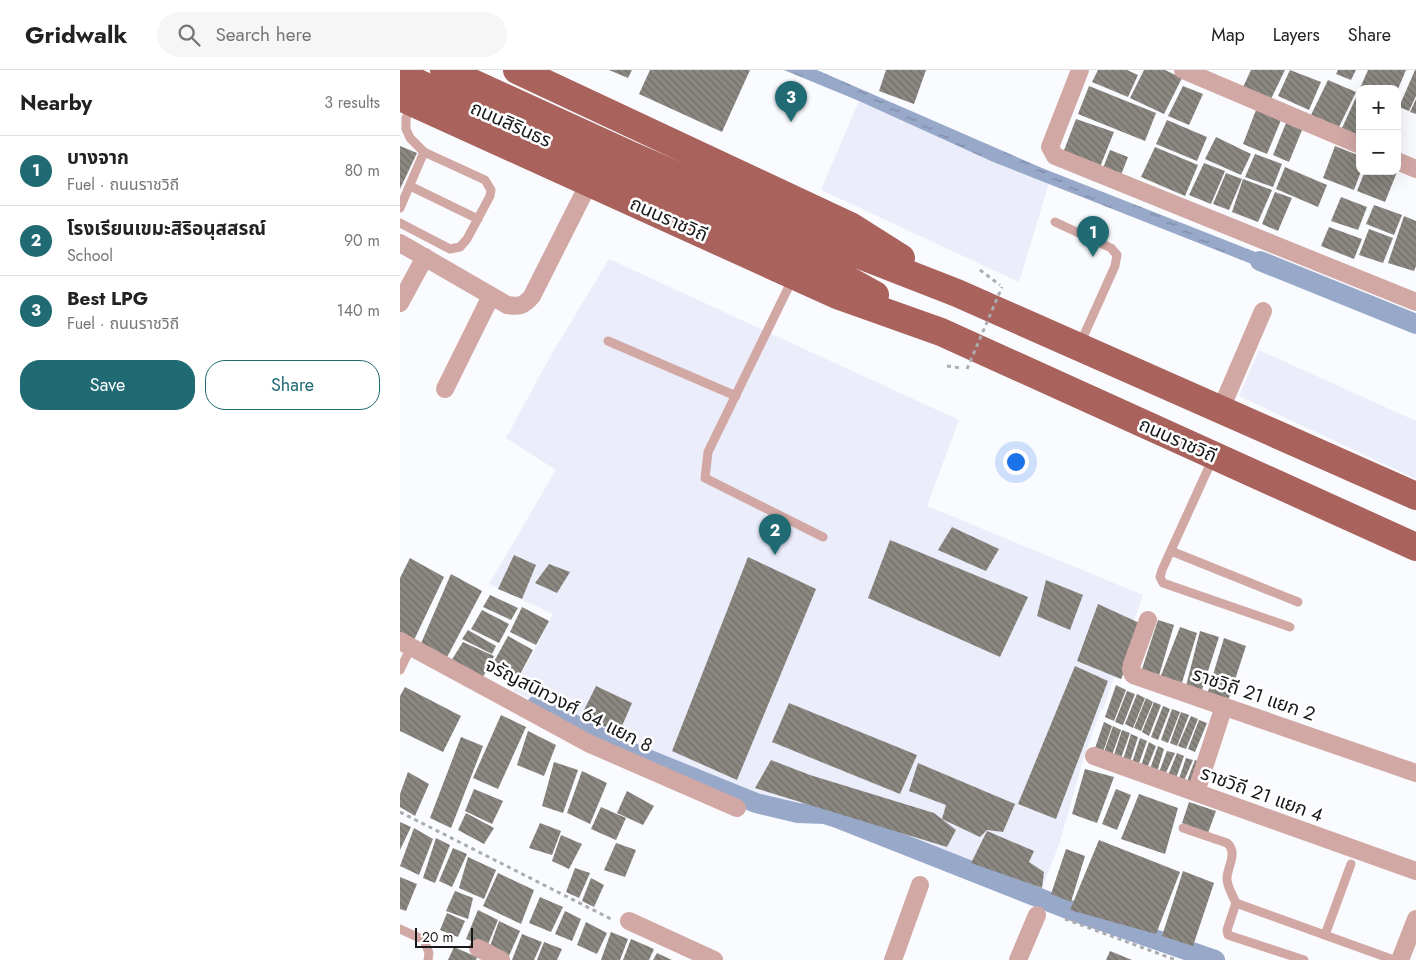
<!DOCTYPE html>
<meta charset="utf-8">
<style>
:root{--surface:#fff;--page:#f6f6f6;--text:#222;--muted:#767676;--line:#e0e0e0;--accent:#1f6a73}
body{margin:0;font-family:Jost,"Noto Sans Thai",sans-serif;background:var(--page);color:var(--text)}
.controls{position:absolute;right:15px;top:15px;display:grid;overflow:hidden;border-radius:10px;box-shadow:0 5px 20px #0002}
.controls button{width:45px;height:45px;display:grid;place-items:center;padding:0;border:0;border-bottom:1px solid var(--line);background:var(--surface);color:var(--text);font:25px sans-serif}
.scale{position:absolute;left:15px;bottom:12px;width:58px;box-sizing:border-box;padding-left:5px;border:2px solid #18181a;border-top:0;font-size:14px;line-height:18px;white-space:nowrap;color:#18181a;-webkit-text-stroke:4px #fff;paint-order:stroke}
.you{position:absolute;left:615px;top:391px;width:18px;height:18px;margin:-12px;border:4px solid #fff;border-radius:50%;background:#1a73e8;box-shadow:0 0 0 8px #1a73e833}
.badge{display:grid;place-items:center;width:32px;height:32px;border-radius:50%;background:var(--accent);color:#fff;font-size:16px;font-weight:700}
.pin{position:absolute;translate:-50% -41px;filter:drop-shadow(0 1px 2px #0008)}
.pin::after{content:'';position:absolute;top:26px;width:18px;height:15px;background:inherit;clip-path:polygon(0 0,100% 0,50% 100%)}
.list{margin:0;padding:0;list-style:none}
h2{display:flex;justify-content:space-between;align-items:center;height:65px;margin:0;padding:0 20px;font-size:21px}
h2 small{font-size:16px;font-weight:400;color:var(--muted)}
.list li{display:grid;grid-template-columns:32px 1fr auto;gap:15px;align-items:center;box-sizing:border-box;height:70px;padding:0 20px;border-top:1px solid var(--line)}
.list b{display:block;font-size:19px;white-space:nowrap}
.list p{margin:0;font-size:16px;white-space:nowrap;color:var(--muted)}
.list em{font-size:16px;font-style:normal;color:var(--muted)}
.actions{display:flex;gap:10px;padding:15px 20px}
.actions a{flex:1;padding:11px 0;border:1px solid var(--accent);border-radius:20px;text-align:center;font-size:18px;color:var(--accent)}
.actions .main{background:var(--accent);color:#fff}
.icon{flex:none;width:28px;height:28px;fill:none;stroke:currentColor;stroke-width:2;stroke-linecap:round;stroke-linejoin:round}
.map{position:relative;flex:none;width:1016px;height:890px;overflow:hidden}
header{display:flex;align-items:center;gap:30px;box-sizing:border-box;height:70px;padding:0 25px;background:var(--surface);border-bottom:1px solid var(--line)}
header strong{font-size:24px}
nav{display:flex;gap:28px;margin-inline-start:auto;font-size:18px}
.search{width:350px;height:45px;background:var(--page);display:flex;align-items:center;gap:12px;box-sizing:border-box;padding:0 18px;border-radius:28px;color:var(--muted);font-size:19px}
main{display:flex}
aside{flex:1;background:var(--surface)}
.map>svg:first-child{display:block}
.built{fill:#ebedfb}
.water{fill:url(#water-ripples)}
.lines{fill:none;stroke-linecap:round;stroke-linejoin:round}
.canal{stroke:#97a8c9;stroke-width:20}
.building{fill:url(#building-back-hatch)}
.path{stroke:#abacaf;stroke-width:3;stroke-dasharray:4 4;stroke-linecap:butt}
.lane{stroke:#d2a8a5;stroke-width:9}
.street{stroke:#d2a8a5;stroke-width:18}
.primary{stroke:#aa625d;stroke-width:28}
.path-bridge{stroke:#abacaf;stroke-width:3;stroke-dasharray:4 4;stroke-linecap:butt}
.labels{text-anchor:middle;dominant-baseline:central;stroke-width:5;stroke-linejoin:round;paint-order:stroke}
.street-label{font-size:19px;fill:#18181a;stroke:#fff}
</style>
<header>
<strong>Gridwalk</strong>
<div class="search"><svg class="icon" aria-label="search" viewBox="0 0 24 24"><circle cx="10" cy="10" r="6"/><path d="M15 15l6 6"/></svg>Search here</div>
<nav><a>Map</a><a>Layers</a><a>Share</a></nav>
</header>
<main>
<aside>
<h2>Nearby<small>3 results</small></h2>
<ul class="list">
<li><span class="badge">1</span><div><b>บางจาก</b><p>Fuel · ถนนราชวิถี</p></div><em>80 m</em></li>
<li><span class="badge">2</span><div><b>โรงเรียนเขมะสิริอนุสสรณ์</b><p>School</p></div><em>90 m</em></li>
<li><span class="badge">3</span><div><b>Best LPG</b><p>Fuel · ถนนราชวิถี</p></div><em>140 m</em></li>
</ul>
<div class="actions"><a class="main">Save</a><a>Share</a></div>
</aside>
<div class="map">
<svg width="1016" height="890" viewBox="0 0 1016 890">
<defs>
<pattern id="water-ripples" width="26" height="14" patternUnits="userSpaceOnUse" patternTransform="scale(1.25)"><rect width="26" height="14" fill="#97a8c9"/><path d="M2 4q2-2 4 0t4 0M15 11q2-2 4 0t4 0" fill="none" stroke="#7a88a2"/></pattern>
<pattern id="building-back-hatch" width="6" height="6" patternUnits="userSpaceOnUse" patternTransform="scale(1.25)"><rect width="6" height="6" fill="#8b8882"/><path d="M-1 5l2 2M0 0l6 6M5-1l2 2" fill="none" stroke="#716e6a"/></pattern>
</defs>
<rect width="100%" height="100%" fill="#fafbff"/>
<g class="built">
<polygon points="459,31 591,91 649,113 619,212 421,120"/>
<polygon points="209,189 559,350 527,436 743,525 703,640 701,639 683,690 659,775 642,818 547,784 441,742 359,729 312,712 249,685 113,621 153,544 89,514 156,400 106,368 151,285"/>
<polygon points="859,280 1016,351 1016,409 839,326"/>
</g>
<polygon class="water" points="384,0 417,0 642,98 886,194 882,206 591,91 459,31"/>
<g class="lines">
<g class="canal">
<polyline points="860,191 1016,254"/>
<polyline points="136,636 235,684 356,733 398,743 425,744 437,748 670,840 815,890"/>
</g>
</g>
<g class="building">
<polygon points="209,0 232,0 228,8"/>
<polygon points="250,0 350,0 322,62 239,24"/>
<polygon points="486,0 526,0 514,34 479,21"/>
<polygon points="698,0 727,0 738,5 728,27 692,12"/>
<polygon points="744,0 765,0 782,8 764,44 730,28"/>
<polygon points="851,0 885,0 871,29 843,17"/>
<polygon points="890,0 921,12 909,40 878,26"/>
<polygon points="938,0 956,0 951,10 936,4"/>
<polygon points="968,0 1006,0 998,19 962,19 960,18"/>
<polygon points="1015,0 1016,0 1016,26 1009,41 999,37"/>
<polygon points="928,10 956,22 939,57 911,45"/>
<polygon points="689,16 756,43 745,71 678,44"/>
<polygon points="783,16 803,24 789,55 768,46"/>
<polygon points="958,23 960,23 960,66 942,58"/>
<polygon points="1016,29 1016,44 1010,42"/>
<polygon points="856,40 881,50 867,84 843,74"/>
<polygon points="676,49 714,62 700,97 663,83"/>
<polygon points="767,50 807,67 797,91 756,74"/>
<polygon points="886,53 902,60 889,92 873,85"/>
<polygon points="816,67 851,84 841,105 805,89"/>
<polygon points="0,76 17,83 0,119"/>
<polygon points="935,76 960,86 960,101 961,101 954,120 923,108"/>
<polygon points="755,77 798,95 785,126 741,107"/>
<polygon points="710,80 728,87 721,105 703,98"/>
<polygon points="855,84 882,94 873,117 845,107"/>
<polygon points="804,93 825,101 811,134 789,125"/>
<polygon points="885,97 927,115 918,137 876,119"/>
<polygon points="965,101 997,102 985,132 957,121"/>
<polygon points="826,103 842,109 829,140 813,134"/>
<polygon points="843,109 872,120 858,152 832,142"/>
<polygon points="875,122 892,128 878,161 862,154"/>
<polygon points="941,127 967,137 958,160 931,151"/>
<polygon points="974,135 1002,145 994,165 966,154"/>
<polygon points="1004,146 1016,151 1016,196 1014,201 988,193"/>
<polygon points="929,157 962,169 954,189 921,176"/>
<polygon points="969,159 993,168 983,193 959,185"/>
<polygon points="552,457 599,479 586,501 538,480"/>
<polygon points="490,470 628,527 600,587 468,528"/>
<polygon points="114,485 136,495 122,529 98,519"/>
<polygon points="348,487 416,519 337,710 272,681"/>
<polygon points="10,488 44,507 14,570 0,563 0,508"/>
<polygon points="149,494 170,502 157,523 135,513"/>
<polygon points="51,504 82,521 45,591 19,578"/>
<polygon points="646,510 683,525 670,560 637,546"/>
<polygon points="90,525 118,538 111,550 83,537"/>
<polygon points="698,534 746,556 721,609 677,591"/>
<polygon points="122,537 149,551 136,575 110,562"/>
<polygon points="82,540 109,554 99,573 71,559"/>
<polygon points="758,550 774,555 758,609 741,602"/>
<polygon points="780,557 797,563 781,616 760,608"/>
<polygon points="68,560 96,576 92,584 62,569"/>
<polygon points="800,561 819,567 801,623 786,616"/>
<polygon points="108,566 133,580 117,610 91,597"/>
<polygon points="824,568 846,576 828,631 807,625"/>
<polygon points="63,572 94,586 82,609 51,591"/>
<polygon points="675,596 708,611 656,749 618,734"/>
<polygon points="716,615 726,620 714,651 705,647"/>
<polygon points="196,616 232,633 219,663 181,646"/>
<polygon points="5,617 61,646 43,682 0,661 0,626"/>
<polygon points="727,621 735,624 723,655 715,652"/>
<polygon points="737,624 745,628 733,658 725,654"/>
<polygon points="746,628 753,632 741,661 734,658"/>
<polygon points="754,632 761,635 749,666 742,662"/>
<polygon points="389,633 517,685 500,724 372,672"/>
<polygon points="763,636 770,639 758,670 751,667"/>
<polygon points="772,639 780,642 768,673 761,670"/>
<polygon points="781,642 789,645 777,676 770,673"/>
<polygon points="101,645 126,657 98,719 73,708"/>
<polygon points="791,646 798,649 786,679 778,676"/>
<polygon points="799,650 807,653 795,682 788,679"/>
<polygon points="704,652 712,656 702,685 694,681"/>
<polygon points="713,656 721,660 711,688 703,685"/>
<polygon points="722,660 730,663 720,691 713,688"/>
<polygon points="128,661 156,675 144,706 117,695"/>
<polygon points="731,664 738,667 729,695 722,693"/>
<polygon points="61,667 83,676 51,758 30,748"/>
<polygon points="740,668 747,671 737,699 731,696"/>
<polygon points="749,672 756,676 746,701 740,699"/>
<polygon points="758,676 764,679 756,705 749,702"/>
<polygon points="767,681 775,683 764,707 758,705"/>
<polygon points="777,683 784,686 775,711 767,708"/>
<polygon points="786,688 793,690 783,713 778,712"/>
<polygon points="371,690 410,705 534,743 556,760 547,777 355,718"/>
<polygon points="795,690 801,693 792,716 786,714"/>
<polygon points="154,692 178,700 163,743 142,736"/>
<polygon points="518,693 615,734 603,762 587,760 580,767 542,749 546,735 509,721"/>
<polygon points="685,699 714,707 697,753 672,744"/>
<polygon points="182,701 207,713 190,754 167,743"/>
<polygon points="8,702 29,714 15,746 0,737 0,724"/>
<polygon points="74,719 103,731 92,754 65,741"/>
<polygon points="716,719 731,725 717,760 702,754"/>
<polygon points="227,721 254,736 243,755 217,743"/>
<polygon points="739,724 778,738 765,784 721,769"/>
<polygon points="789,732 816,741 808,763 782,753"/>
<polygon points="201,737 226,748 216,770 191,759"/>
<polygon points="66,743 94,758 84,774 58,760"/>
<polygon points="0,752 11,757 0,780"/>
<polygon points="140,753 161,761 152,785 129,778"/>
<polygon points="14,758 33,769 19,805 0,796"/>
<polygon points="587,761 634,781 629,792 644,802 642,818 571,793"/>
<polygon points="161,765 182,774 169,799 152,791"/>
<polygon points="36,768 50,775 35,813 23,808"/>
<polygon points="699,770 780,802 756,864 670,840"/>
<polygon points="216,773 236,780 225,807 204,800"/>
<polygon points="53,778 67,784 52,817 39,811"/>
<polygon points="666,779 685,786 671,832 651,824"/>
<polygon points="68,787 96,800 84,829 59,818"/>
<polygon points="175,798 190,803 179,828 166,822"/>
<polygon points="783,801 814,813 793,876 762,866"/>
<polygon points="98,803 134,820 121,854 83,836"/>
<polygon points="0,807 17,814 6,841 0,839"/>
<polygon points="191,808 204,815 194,837 182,831"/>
<polygon points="55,821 73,828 68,849 46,841"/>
<polygon points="140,827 163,837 151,862 129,853"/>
<polygon points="78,840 98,850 87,877 66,869"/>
<polygon points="165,841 181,849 172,871 155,864"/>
<polygon points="47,843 65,851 58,867 40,860"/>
<polygon points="99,851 120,861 108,888 89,879"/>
<polygon points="186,852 207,863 197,884 177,875"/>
<polygon points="211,862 228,869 220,890 201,890"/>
<polygon points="122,864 142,872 134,890 112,890"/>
<polygon points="231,869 254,879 249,890 223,890"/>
<polygon points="144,872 162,879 157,890 137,890"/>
<polygon points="54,877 77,887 76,890 48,890"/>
<polygon points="710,881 732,890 706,890"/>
<polygon points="257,883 272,890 253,890"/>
</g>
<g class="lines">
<g class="path">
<polyline points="580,200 600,215"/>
<polyline points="547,296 561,298"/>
<polyline points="0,742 211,849"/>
<polyline points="665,849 776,890"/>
</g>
<g class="lane">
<polyline points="10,116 78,149"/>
<polyline points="0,138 24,82"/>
<polyline points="655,152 711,178 717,185 715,196 680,274"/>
<polyline points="0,153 50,179 60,177 67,169 90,126 91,120 85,110 24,82 10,68 6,59 6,48 11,36"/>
<polyline points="393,208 308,382 305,408 423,467"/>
<polyline points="208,271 336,326"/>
<polyline points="813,388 762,500 760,507 763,513 890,557"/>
<polyline points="771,481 898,532"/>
<polyline points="0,600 11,577"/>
<path d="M783,758L827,773C838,782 828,796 827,807C826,815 833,826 836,833"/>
<polyline points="0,859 24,870 29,883 28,890"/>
<polyline points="925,865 951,794"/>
<polyline points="904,890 828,865 827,860 836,833 994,890"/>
</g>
<g class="street">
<polyline points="680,0 650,77 655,86 1016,232"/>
<polyline points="783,0 960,75"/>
<polyline points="997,91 1016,99"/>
<path d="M0,173L107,235C119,237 124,236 132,226L189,113"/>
<polyline points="0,233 25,187"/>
<polyline points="45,319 91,226"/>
<polyline points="820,341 863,241"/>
<polyline points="748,550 732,594 731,600 733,605 1016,703"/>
<polyline points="0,571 190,674 337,738"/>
<polyline points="694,686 1016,801"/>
<polyline points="796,722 824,636"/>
<polyline points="229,851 314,890"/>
<polyline points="78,878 101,890"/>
<polyline points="493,890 520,815"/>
<polyline points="618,890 637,845"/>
<polyline points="1000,890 1016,849"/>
</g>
<g class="primary">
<polyline points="44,0 230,85 457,184 557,223 1016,426"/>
<polyline points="117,0 452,157 501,188"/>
<polyline points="0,5 221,104 437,204 475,225"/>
<polyline points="0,27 437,225 541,262 1016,477"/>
</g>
<polyline class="path-bridge" points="567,299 602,217"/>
</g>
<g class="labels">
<g class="street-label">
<text transform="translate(111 54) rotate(24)">ถนนสิรินธร</text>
<text transform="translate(269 149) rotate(24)">ถนนราชวิถี</text>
<text transform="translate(778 370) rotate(24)">ถนนราชวิถี</text>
<text transform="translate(854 624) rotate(19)">ราชวิถี 21 แยก 2</text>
<text transform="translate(169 635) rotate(27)">จรัญสนิทวงศ์ 64 แยก 8</text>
<text transform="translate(862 724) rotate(20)">ราชวิถี 21 แยก 4</text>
</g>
</g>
</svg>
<div class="controls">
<button>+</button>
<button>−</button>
</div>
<div class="scale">20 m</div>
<div class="you"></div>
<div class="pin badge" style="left:693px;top:187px">1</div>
<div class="pin badge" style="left:375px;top:485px">2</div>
<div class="pin badge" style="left:391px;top:52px">3</div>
</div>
</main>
